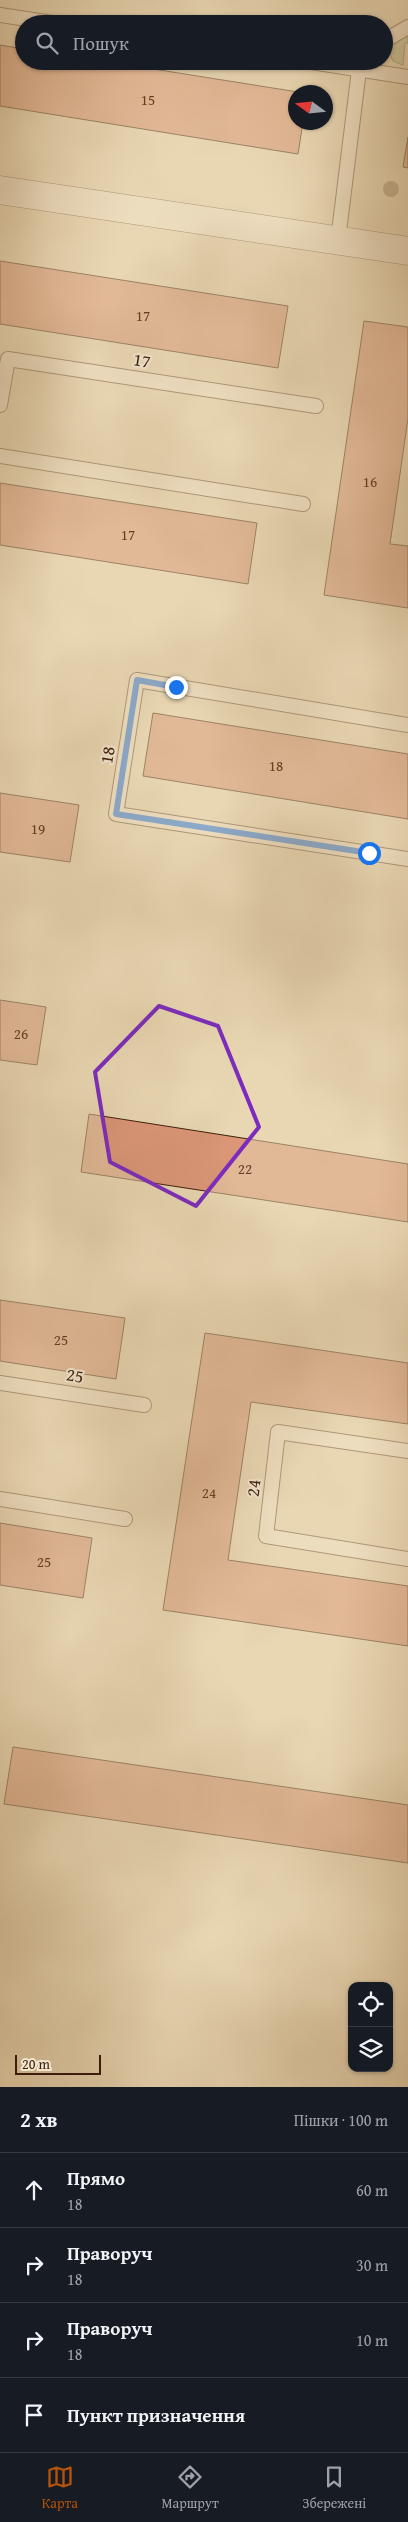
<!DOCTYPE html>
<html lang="uk">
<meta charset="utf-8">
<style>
:root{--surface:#171b24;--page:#242831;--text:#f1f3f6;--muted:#9ea1a6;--line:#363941;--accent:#b45309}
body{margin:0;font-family:"Gentium Book Plus",serif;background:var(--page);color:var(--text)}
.controls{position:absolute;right:15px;bottom:15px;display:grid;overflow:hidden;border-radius:10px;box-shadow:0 1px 4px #0004}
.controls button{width:45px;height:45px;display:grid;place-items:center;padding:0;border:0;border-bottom:1px solid var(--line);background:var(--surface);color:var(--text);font:25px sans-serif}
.compass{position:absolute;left:288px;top:85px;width:45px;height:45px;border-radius:50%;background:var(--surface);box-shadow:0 1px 4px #0004;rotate:285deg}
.scale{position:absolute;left:15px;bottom:12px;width:86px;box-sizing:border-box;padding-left:5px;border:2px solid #3e1e0a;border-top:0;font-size:14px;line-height:18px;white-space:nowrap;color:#3e1e0a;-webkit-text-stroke:4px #f1e5ce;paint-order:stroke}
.stop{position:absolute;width:15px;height:15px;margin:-11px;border:4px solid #1a73e8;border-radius:50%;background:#fff}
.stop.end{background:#1a73e8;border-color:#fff;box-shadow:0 1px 5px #0008}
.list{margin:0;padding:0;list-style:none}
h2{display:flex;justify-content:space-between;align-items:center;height:65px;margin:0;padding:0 20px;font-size:21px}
h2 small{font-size:16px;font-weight:400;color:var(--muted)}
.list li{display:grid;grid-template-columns:32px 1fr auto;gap:15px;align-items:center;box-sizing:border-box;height:75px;padding:0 20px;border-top:1px solid var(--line)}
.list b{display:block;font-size:19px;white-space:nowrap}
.list p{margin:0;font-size:16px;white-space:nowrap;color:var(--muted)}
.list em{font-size:16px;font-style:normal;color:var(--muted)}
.icon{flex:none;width:28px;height:28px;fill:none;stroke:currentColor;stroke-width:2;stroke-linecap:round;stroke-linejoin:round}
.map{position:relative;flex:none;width:408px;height:2087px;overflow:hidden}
.search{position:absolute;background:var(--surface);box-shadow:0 1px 4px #0004;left:15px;right:15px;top:15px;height:55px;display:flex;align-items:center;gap:12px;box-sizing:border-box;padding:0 18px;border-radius:28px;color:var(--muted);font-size:19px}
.sheet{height:365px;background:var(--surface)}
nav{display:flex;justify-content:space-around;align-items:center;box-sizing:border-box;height:70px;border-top:1px solid var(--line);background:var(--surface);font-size:14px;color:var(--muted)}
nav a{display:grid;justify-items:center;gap:2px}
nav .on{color:var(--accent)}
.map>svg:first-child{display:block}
.green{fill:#b3bf8f;stroke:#786e4c}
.building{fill:#da9677;stroke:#3e1e0a}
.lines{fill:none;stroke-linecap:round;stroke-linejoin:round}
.lane-casing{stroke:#694c34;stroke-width:16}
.street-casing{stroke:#694c34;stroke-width:29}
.lane{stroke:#f1e5ce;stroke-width:14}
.street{stroke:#f1e5ce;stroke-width:28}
.tree{fill:#9b8768}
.route{stroke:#1a73e8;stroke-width:6}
.marked{fill:none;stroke:#7b2cbf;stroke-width:4;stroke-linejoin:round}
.labels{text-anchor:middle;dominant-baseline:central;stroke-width:4;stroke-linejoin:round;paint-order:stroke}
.number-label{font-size:15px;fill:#653c25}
.street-label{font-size:18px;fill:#3e1e0a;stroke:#f1e5ce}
</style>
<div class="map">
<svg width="408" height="2087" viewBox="0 0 408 2087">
<rect width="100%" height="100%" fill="#e9d7b3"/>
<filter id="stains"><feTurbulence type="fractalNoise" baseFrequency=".004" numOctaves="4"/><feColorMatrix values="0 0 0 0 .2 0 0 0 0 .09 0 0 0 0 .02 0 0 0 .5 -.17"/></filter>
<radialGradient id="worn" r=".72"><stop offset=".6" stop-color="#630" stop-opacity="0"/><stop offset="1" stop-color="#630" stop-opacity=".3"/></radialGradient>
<polygon class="green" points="408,35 408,43 405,43 403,65 393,61 388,51 391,44"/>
<g class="building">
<polygon points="0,45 24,49 24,61 103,61 298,92 296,92 296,122 303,122 298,154 0,106"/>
<polygon points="408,137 408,168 403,167"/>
<polygon points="0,261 288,306 278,368 0,324"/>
<polygon points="364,321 408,327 408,418 390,544 408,546 408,608 324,595"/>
<polygon points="0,483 257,523 248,584 0,545"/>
<polygon points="153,713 408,754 408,819 143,776"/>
<polygon points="0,793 79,805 70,862 0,852"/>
<polygon points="0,1000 46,1007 37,1065 0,1060"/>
<polygon points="89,1114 408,1164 408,1222 81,1172"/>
<polygon points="0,1300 125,1318 116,1379 0,1361"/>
<polygon points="205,1333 408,1363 408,1424 251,1402 228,1560 408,1586 408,1646 163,1610"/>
<polygon points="0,1523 92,1538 83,1598 0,1585"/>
<polygon points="13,1747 408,1805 408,1863 4,1804"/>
</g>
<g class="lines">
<g class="lane-casing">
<g id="lane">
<polyline points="0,15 59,24"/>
<polyline points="384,41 408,27"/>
<polyline points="305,61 408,77"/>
<polyline points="338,240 359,70 366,61"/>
<polyline points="0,405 8,359 316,406"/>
<polyline points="0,456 303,504"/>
<polyline points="408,725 137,680 116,814 408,859"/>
<polyline points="0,1383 144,1405"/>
<polyline points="408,1451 278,1432 266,1536 408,1559"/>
<polyline points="0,1499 125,1519"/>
</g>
</g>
<g class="street-casing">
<polyline id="street" points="0,190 408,251"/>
</g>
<use href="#lane" class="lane"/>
<use href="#street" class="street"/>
</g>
<circle class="tree" cx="391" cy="189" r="8"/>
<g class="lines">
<polyline class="route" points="176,687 137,680 116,814 369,853"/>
</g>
<path d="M0 0H408V2087H0ZM159,1006L218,1026L259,1127L196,1206L110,1162L95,1072Z" fill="#e9d7b3" fill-opacity=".55" fill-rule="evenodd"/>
<path class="marked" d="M159,1006L218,1026L259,1127L196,1206L110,1162L95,1072Z"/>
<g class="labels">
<g class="number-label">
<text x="148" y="99">15</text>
<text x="143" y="315">17</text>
<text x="370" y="481">16</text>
<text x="128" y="534">17</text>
<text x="276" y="765">18</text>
<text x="38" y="828">19</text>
<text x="21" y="1033">26</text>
<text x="245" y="1168">22</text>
<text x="61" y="1339">25</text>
<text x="209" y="1492">24</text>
<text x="44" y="1561">25</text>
</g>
<g class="street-label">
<text transform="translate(142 360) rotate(9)">17</text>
<text transform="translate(107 755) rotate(-81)">18</text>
<text transform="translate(75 1375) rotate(9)">25</text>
<text transform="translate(253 1488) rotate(-83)">24</text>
</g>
</g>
<rect width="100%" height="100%" filter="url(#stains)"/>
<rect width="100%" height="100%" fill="url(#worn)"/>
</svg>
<div class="controls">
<button><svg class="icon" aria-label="locate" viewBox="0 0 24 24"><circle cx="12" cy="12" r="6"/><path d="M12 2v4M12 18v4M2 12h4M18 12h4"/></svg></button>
<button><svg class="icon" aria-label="layers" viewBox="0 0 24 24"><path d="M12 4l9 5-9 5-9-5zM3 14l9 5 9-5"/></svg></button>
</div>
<svg class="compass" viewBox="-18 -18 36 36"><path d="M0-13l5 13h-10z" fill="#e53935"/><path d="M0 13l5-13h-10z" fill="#9ea1a6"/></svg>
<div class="scale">20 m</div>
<div class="stop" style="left:369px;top:853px"></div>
<div class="stop end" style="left:176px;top:687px"></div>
<div class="search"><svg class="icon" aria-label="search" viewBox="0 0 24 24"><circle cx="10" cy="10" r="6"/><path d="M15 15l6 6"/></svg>Пошук</div>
</div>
<section class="sheet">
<h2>2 хв<small>Пішки · 100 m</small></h2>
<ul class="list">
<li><svg class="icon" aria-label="ahead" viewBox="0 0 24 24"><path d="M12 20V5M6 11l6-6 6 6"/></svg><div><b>Прямо</b><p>18</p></div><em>60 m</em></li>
<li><svg class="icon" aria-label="right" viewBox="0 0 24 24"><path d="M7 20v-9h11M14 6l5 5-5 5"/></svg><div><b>Праворуч</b><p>18</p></div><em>30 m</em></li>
<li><svg class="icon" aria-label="right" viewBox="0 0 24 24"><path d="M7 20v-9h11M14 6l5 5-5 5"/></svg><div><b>Праворуч</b><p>18</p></div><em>10 m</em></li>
<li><svg class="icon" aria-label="arrive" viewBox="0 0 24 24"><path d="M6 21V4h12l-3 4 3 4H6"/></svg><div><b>Пункт призначення</b></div></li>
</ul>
</section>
<nav>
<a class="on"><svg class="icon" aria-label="map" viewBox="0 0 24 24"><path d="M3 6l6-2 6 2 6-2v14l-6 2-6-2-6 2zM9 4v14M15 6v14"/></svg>Карта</a>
<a><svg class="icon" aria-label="directions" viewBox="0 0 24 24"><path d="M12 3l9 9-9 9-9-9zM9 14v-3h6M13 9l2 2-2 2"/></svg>Маршрут</a>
<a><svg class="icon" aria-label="saved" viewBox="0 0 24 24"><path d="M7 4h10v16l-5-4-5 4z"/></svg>Збережені</a>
</nav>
